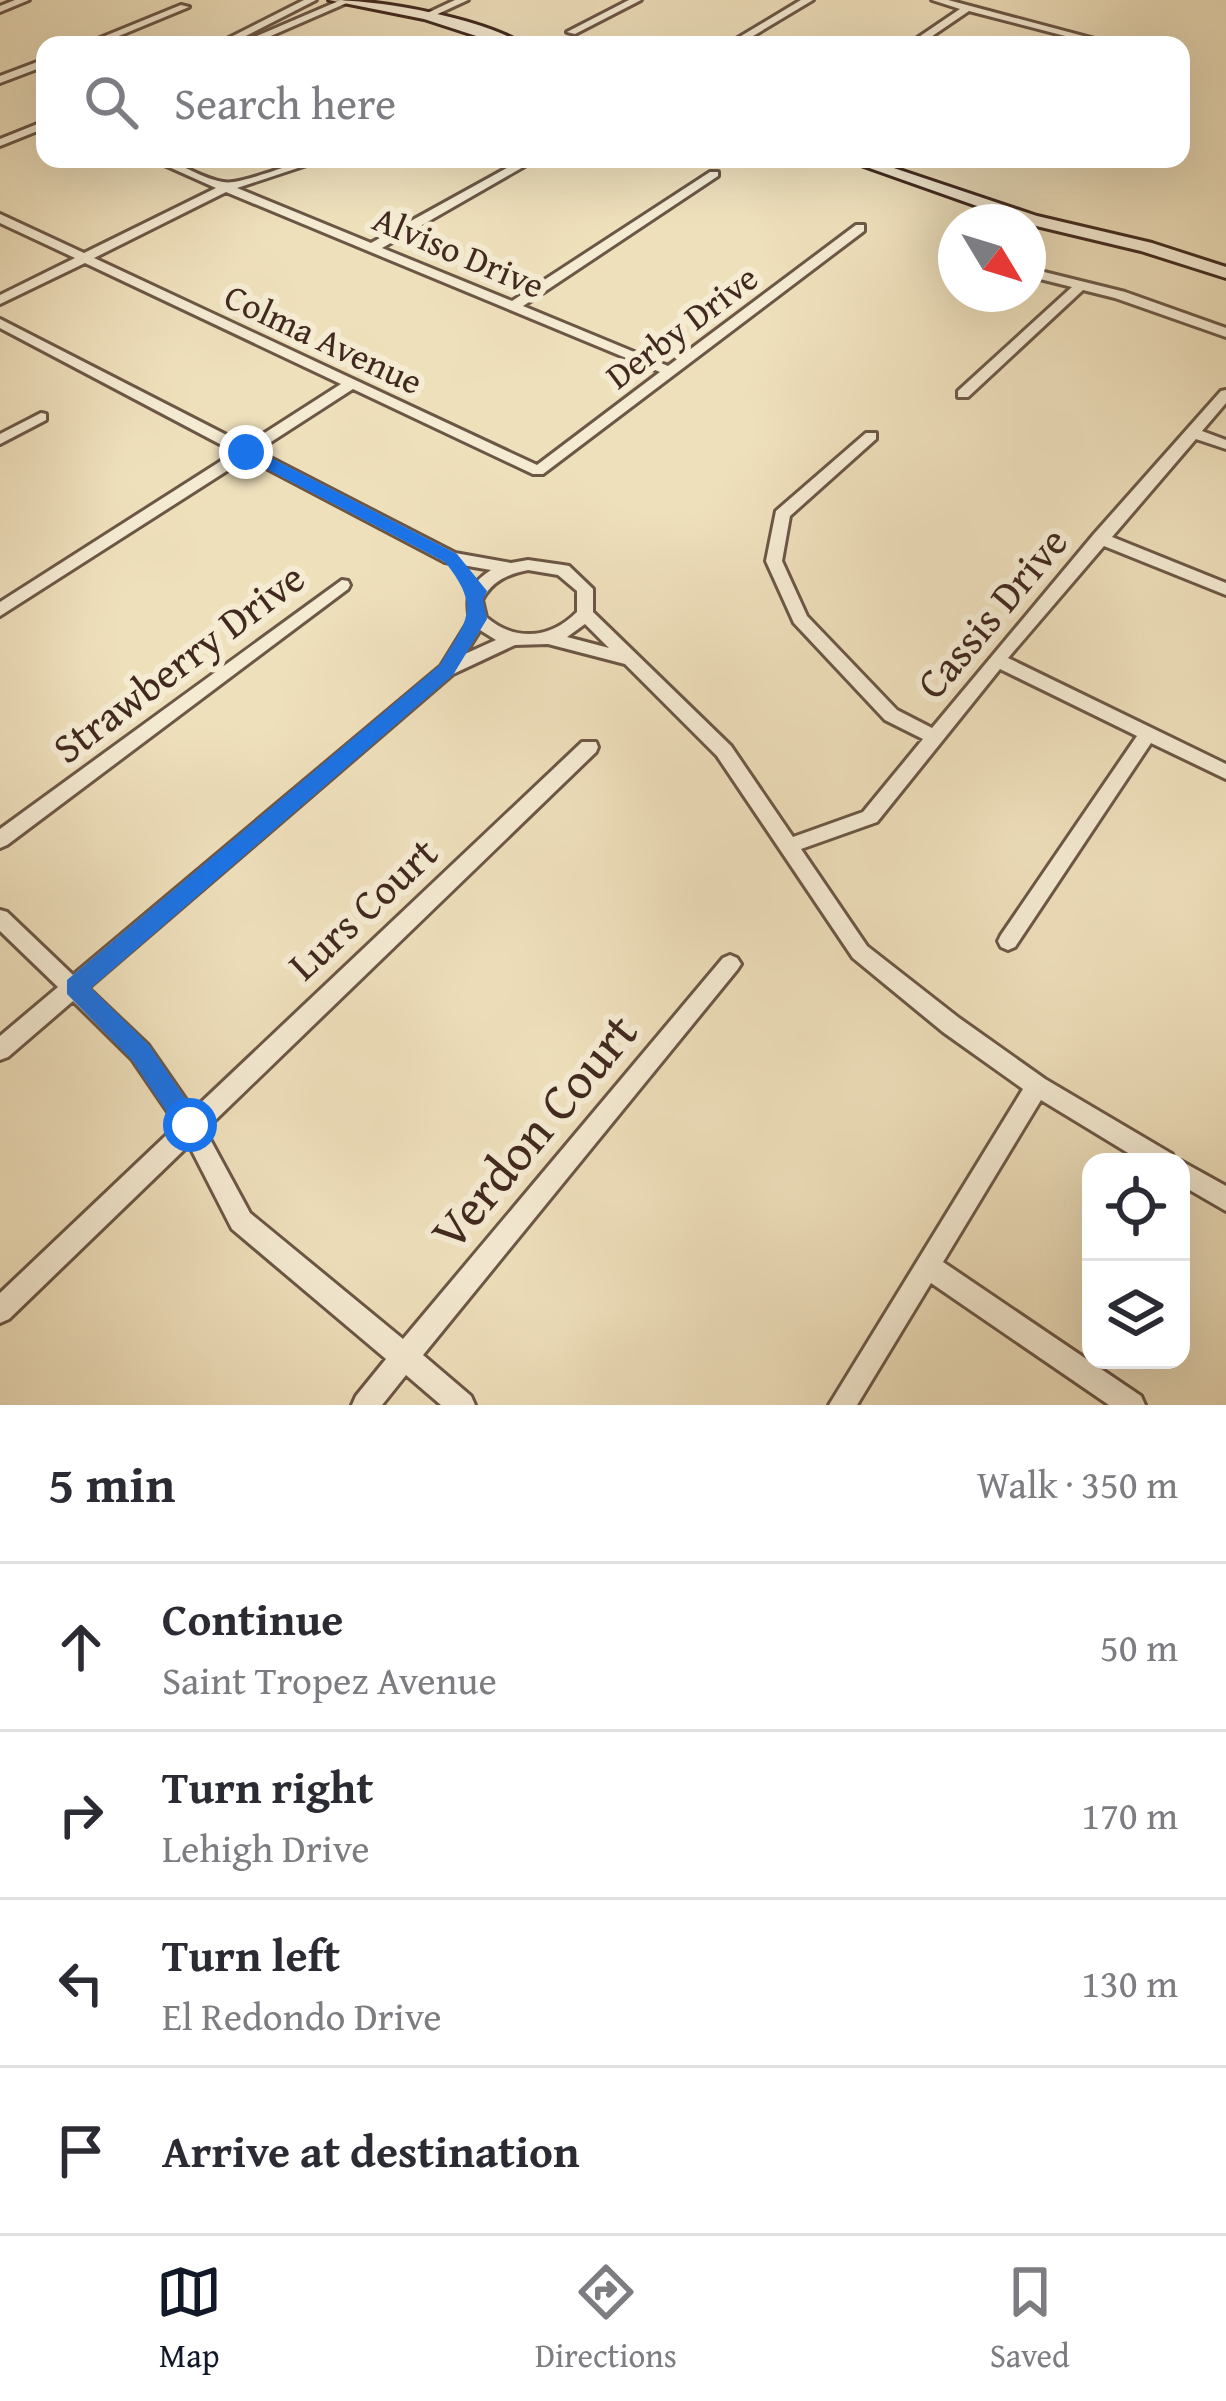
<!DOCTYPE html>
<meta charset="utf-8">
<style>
:root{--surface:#fff;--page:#f7f7f7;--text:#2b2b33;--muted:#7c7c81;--line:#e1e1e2;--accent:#111827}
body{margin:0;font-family:"Gentium Book Plus",serif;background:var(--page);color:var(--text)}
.controls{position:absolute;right:36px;bottom:36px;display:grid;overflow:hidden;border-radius:24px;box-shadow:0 12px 48px #0002}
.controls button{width:108px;height:108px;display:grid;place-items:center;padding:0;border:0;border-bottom:3px solid var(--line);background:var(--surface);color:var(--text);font:60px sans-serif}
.compass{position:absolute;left:938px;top:204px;width:108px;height:108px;border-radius:50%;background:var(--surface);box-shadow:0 12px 48px #0002;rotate:128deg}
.stop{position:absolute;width:36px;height:36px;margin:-27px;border:9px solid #1a73e8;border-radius:50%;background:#fff}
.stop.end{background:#1a73e8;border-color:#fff;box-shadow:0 3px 12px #0008}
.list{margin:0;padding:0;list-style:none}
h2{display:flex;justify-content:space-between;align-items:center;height:156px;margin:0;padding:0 48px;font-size:51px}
h2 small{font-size:39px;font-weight:400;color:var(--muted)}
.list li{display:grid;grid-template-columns:78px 1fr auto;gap:36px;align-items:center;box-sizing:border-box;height:168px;padding:0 48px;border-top:3px solid var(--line)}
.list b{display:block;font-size:45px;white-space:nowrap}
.list p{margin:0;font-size:39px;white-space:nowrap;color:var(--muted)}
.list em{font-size:39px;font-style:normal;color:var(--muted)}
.icon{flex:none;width:66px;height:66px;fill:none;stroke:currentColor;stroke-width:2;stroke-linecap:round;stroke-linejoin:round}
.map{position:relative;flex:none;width:1226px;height:1405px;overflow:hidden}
.search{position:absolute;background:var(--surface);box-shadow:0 12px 48px #0002;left:36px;right:36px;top:36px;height:132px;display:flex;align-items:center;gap:30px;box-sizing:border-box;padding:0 42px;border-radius:24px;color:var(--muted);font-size:45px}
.sheet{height:828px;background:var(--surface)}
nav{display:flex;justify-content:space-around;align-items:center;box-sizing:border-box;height:168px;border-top:3px solid var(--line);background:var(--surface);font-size:33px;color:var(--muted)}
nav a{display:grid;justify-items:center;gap:6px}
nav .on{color:var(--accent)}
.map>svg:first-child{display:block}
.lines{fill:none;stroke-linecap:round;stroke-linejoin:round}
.street-casing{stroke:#6c5746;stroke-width:6}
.secondary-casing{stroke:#41291f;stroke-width:6}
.street{fill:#f5ebd3;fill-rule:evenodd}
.secondary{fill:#f5ebd3;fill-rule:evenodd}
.route{fill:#1a73e8}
.labels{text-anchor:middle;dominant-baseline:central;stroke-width:12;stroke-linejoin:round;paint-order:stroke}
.far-street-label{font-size:36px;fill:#41291f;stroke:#f5ebd3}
.street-label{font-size:42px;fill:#41291f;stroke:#f5ebd3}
.near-street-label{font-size:51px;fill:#41291f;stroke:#f5ebd3}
</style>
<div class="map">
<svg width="1226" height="1405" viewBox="0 0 1226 1405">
<rect width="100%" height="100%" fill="#efe0bc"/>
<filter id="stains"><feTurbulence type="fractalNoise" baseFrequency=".00167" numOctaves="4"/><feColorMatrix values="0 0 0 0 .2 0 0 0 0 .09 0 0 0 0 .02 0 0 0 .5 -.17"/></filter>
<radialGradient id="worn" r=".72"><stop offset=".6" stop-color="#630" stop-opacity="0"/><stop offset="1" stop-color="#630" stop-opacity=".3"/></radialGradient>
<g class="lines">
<g class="street-casing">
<g id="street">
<polygon points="15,0 29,0 0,12 0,6"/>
<polygon points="304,0 316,0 228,45 215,45"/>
<polygon points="341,0 349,2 250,45 236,45"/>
<polygon points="455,0 468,0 429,18 421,16"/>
<polygon points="629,0 641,0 575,34 567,32"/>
<polygon points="801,0 813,0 738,45 726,45"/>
<polygon points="932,0 948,0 1117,45 1100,45 969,11 919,45 907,45 960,9"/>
<polygon points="181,5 189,7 97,45 83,45"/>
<polygon points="45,59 45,66 0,83 0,76"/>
<polygon points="45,121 45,128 0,146 0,139"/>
<path d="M151,159C178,159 198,178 223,182C243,186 295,159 325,159L237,188L371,243L523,159H537L382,248L512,301L710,172H718V176L523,306L668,366L856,225H864V231L543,474H533L353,389L257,451L455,553L511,563L528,560L563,565L569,566L593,589V612L731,746L793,837L863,812L923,739L885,720L794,623L766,561L776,511L866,433H876V439L790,516L782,561L807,616L897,710L932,728L1094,534L1221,391L1226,390V403L1202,431L1226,440V449L1196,439L1112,537L1226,583V595L1104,546L1008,658L1226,764V779L1151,743L1015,947L1008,950L1001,947L998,941L1001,935L1137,736L1000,669L877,822L801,849L867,946L959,1018L1045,1079L1172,1154L1176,1162H1143L1041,1100L943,1262L1141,1396L1145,1405H1109L931,1283L857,1405H829L1023,1089L943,1032L853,958L717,756L625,664L548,644L515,645L453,674L88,988L148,1045L193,1110L582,742H596L598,747L596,752L205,1130L250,1213L403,1339L723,958L730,955L737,958L741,964L737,970L423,1355L471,1396L475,1405H441L406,1375L382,1405H352L356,1396L386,1359L232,1229L189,1145L9,1319L0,1323V1293L177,1125L132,1059L73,1001L8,1057L0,1060V1036L58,987L0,931V910L7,912L73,975L441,666L470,619C465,595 470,584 491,570L445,562L247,458L0,616V602L235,452L0,328V319L246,445L341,384L85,263L0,304V295L75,258L0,223V214L84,253L216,188ZM226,192L660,372L537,465L94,258ZM528,570L558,575L577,591V612C550,639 515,642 486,617L482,600C492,581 508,574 528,570ZM585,624L609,648L567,637ZM480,630L496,640L465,654Z"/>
<polygon points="1028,268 1125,292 1226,328 1226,337 1115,298 1083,290 968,397 958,397 958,391 1072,287 1028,276"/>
<polygon points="41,413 46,414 46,420 0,444 0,434"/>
<polygon points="342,580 348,581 350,585 348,589 7,845 0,848 0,829"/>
<polygon points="1181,1161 1226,1186 1226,1211 1181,1185 1181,1162 1178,1162"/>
</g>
</g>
<g class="secondary-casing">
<g id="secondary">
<path d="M329,0C382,0 480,18 525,45H504L424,19Z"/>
<polygon points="844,159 867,159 1037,216 1152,243 1226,267 1226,278 1141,251 1028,224"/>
</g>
</g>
<use href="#street" class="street"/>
<use href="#secondary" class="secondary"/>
</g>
<path class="route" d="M240,448H252L457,554L487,591L483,600L487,619L453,675L91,988L149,1045L198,1117L202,1125L190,1136L181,1133L132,1060L67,994V980L440,665C468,620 481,607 445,562L240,455Z"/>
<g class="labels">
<g class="far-street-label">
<text transform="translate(459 251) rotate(23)">Alviso Drive</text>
<text transform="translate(681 326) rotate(-37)">Derby Drive</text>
<text transform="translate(324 338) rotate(25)">Colma Avenue</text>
</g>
<g class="street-label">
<text transform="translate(991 612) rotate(-50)">Cassis Drive</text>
<text transform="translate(178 662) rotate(-37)">Strawberry Drive</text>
<text transform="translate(362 908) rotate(-43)">Lurs Court</text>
</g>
<g class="near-street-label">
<text transform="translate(533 1131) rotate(-50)">Verdon Court</text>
</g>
</g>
<rect width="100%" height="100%" filter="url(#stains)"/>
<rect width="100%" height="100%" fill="url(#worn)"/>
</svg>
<div class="controls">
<button><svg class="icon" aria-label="locate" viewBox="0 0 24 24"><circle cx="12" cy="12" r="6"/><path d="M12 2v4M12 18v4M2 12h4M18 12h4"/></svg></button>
<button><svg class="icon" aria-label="layers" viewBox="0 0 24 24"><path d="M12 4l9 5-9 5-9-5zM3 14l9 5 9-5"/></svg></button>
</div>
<svg class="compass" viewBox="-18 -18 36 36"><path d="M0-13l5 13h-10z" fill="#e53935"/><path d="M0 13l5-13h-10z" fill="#7c7c81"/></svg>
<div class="stop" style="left:190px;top:1125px"></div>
<div class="stop end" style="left:246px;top:452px"></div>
<div class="search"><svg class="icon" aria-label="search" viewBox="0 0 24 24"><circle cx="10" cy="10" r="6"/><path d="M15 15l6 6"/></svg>Search here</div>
</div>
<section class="sheet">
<h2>5 min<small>Walk · 350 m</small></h2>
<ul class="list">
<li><svg class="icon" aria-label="ahead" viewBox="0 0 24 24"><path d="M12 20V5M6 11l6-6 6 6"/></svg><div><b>Continue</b><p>Saint Tropez Avenue</p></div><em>50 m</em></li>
<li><svg class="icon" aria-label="right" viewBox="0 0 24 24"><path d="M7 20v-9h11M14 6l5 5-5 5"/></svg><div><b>Turn right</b><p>Lehigh Drive</p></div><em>170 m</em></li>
<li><svg class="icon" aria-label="left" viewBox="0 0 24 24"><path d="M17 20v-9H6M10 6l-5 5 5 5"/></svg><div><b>Turn left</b><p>El Redondo Drive</p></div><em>130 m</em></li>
<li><svg class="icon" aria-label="arrive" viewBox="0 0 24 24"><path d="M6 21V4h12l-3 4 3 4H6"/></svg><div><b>Arrive at destination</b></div></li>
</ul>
</section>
<nav>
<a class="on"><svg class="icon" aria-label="map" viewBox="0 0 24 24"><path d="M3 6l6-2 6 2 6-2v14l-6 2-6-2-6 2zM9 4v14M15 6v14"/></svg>Map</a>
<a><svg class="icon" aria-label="directions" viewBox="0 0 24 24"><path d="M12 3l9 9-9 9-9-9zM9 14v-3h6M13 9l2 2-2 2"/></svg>Directions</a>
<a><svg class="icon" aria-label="saved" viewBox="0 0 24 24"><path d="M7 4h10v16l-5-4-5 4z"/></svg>Saved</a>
</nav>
